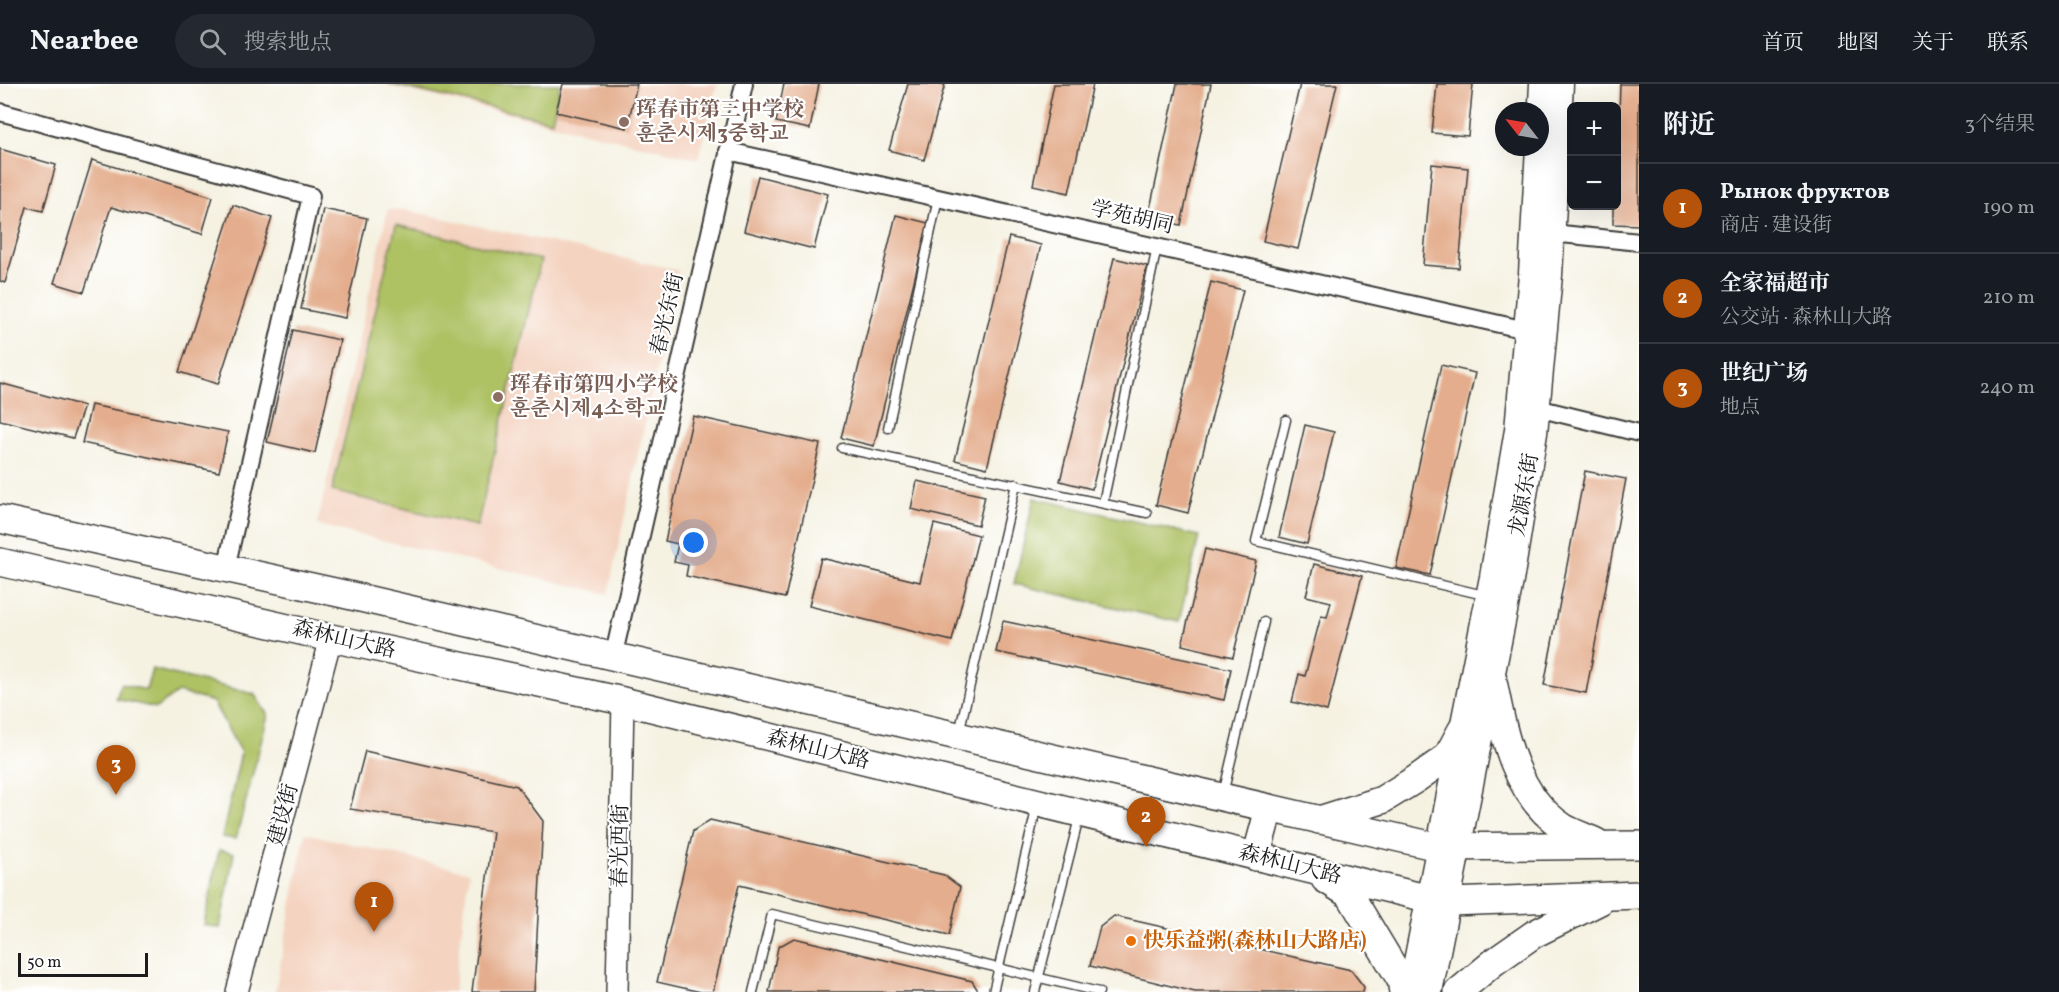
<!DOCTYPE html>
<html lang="zh">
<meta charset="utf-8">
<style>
:root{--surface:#171b24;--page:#242831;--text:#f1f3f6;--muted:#9ea1a6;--line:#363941;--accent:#b45309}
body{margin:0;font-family:Vollkorn,"Noto Serif SC","Noto Serif KR",serif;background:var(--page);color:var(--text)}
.controls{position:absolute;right:18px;top:18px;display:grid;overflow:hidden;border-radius:9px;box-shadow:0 6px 24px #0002}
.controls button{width:54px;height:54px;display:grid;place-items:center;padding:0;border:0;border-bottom:2px solid var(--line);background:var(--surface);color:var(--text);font:30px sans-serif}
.compass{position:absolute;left:1495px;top:18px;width:54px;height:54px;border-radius:50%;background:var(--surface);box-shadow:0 6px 24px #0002;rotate:301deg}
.scale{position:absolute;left:18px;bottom:15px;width:130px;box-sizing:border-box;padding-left:6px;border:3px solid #1c1c1c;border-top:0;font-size:16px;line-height:21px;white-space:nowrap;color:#1c1c1c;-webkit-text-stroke:4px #fff;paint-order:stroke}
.you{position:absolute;left:694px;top:459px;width:21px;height:21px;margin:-15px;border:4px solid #fff;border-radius:50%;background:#1a73e8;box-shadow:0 0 0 9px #1a73e833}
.badge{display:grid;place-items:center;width:39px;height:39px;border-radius:50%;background:var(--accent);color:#fff;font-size:20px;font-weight:700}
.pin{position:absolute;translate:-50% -50px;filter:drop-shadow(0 2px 3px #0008)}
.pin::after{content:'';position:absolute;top:32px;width:21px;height:18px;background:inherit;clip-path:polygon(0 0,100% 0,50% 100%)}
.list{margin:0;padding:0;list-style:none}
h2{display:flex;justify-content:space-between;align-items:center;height:78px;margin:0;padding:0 24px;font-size:26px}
h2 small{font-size:20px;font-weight:400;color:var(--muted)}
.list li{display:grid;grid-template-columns:39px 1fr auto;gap:18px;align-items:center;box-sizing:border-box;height:90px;padding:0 24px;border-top:2px solid var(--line)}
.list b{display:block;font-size:22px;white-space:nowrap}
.list p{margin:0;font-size:20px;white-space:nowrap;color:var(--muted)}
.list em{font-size:20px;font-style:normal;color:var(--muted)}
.icon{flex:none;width:33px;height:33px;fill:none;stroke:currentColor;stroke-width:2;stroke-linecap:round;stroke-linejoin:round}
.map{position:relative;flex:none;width:1639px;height:908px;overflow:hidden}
header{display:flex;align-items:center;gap:36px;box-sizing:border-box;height:84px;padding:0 30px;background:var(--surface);border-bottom:2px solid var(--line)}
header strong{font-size:28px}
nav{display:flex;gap:33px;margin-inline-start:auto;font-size:21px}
.search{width:420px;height:54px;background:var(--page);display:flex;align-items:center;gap:15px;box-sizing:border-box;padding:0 21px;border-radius:33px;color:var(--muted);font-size:22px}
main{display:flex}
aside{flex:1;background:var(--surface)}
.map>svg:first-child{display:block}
.built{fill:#f4d3c0}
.green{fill:#aec164;stroke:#656e40;stroke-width:1.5}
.building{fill:#e4ad8d}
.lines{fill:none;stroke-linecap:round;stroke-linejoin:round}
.service-casing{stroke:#3d3c3a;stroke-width:11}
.minor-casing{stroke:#3d3c3a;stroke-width:20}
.tertiary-casing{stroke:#3d3c3a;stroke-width:24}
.secondary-casing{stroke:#3d3c3a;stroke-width:27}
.primary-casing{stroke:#3d3c3a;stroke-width:30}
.service{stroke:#fff;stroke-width:8}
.minor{stroke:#fff;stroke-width:16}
.tertiary{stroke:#fff;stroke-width:21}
.secondary{stroke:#fff;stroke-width:24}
.primary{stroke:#fff;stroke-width:27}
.education-dot{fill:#8d6e63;stroke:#fff;stroke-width:2}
.food-dot{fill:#e8710a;stroke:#fff;stroke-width:2}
.labels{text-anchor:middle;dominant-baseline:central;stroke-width:4.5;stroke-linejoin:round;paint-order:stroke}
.education-label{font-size:21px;font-weight:bold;fill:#785e54;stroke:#fff;text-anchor:start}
.street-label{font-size:21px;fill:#1c1c1c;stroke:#fff}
.food-label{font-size:21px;font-weight:bold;fill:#c56008;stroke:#fff;text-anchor:start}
</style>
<header>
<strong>Nearbee</strong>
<div class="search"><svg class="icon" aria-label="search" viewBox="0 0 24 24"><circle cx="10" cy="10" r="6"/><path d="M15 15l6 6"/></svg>搜索地点</div>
<nav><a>首页</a><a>地图</a><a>关于</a><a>联系</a></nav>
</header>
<main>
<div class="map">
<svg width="1639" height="908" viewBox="0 0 1639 908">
<rect width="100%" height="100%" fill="#fff"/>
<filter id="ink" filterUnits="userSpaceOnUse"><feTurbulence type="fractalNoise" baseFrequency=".0167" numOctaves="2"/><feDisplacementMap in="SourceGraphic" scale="12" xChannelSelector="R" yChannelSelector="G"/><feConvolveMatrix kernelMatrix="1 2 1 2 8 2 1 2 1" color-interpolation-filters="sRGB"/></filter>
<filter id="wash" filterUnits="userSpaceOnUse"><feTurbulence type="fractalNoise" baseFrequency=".008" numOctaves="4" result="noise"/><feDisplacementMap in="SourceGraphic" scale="24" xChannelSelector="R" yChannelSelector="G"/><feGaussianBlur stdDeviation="1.35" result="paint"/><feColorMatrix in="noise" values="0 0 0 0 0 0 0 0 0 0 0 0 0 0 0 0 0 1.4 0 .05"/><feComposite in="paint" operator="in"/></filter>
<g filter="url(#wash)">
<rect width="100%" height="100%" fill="#f5f2e2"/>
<g class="built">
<polygon points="382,0 717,0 698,75"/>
<polygon points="388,125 406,126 678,186 608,510 317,441"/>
<polygon points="305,749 469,788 454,908 275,908"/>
</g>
<g class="green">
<polygon points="389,0 560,0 552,37"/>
<polygon points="396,141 541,176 477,442 332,407"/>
<polygon points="1034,414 1199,452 1179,538 1014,500"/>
<polygon points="152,585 254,610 268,631 236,755 222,753 241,669 213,618 178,608 156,624 116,615 121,600 146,606"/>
<polygon points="219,766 234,769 220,844 204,841"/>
</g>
<g id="blocks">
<g class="building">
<polygon points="563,0 637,0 627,44 556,28"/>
<polygon points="784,0 819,0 810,45 776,38"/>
<polygon points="908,0 945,0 924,76 889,66"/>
<polygon points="1054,0 1093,0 1069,109 1033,101"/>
<polygon points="1177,0 1211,0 1181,141 1148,134"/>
<polygon points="1300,0 1337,0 1298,165 1263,157"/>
<polygon points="1437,0 1473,0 1468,52 1432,49"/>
<polygon points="1620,0 1639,0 1639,141 1613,140 1613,122 1616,122"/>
<polygon points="0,65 56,81 43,127 27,123 5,199 0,197"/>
<polygon points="92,76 213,113 202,150 111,123 84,208 54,199"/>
<polygon points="1432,80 1468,84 1459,184 1423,181"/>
<polygon points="758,92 828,110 814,165 744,147"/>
<polygon points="233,121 272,134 218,300 179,288"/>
<polygon points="323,125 367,134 345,234 301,225"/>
<polygon points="896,131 928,139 874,362 841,354"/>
<polygon points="1009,153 1041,161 987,384 955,376"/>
<polygon points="1114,174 1147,182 1092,405 1060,397"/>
<polygon points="1211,198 1243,206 1188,429 1156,421"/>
<polygon points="293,246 340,256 315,369 267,358"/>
<polygon points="1441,281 1475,289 1430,491 1396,484"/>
<polygon points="0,299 84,322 73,354 0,336"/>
<polygon points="91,321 228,348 219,388 82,359"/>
<polygon points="693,332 820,360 785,514 686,492 688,481 674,478 678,460 665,457"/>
<polygon points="1305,341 1334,348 1307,460 1279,453"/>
<polygon points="1585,387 1626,395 1586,609 1544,601"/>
<polygon points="917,397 985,412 978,441 911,425"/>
<polygon points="934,440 979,451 952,557 809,522 821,474 920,498"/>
<polygon points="1205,465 1256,477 1233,573 1182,561"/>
<polygon points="1314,480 1362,492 1327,627 1292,618 1299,590 1305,592 1321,532 1327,533 1331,518 1306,512"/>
<polygon points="1003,537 1231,585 1224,616 996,568"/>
<polygon points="365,667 517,702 543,737 534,908 472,908 493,748 350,725"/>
<polygon points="710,736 944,791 960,803 949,851 739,801 713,908 701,908 657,898 693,747"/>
<polygon points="1114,832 1351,886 1364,903 1363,908 1195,908 1090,882 1100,843"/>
<polygon points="794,854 972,897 979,908 769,908 778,863"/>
</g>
</g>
</g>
<g filter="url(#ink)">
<use href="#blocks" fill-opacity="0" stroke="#3d3c3a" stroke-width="1.5"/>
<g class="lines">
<g class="service-casing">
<g id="service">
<polyline points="1286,336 1256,457 1488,512"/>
<polyline points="888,344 938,114"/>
<polyline points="842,364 1147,429"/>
<polyline points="1103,419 1157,163"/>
<polyline points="959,649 1016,400"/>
<polyline points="1223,710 1264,538"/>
<polyline points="753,908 772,830 1099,908"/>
<polyline points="993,908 1037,722"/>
<polyline points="1035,908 1079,734"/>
</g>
</g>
<g class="minor-casing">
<g id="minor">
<polyline points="0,28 311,112 226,484"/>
<polyline points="728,67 1526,246"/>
<polyline points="1552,149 1639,158"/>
<polyline points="1529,322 1639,349"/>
<polyline points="613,574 744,0"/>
</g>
</g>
<g class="tertiary-casing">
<g id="tertiary">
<polyline points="237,908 331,554"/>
<polyline points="617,908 623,617"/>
</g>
</g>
<g class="secondary-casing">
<g id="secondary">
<polyline points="1540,38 1542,0"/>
<polyline points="1410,908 1492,493 1517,346 1531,190 1538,63"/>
<polyline points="1430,908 1511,497 1535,349 1550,191 1561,0"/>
</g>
</g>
<g class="primary-casing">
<g id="primary">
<polyline points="0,435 339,509 1438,763 1639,761"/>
<polyline points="0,478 331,554 623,617 1430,815 1449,818 1639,811"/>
<path d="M1492,592C1503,647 1513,710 1563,743C1573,749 1586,753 1596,758"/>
<polyline points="1319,736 1382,716 1416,695 1447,673 1461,647"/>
<polyline points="1256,773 1269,725"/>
<polyline points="1325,795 1350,811 1401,896 1403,908"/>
<polyline points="1458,908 1494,878 1534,850 1600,817"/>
</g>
</g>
<use href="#service" class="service"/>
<use href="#minor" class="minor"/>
<use href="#tertiary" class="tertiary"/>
<use href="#secondary" class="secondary"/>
<use href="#primary" class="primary"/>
</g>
</g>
<g class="education-dot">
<circle cx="624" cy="38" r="6"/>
<circle cx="498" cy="313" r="6"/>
</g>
<circle class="food-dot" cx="1131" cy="857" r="6"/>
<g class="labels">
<g class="education-label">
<text x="636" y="26">珲春市第三中学校<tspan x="636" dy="24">훈춘시제3중학교</tspan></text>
<text x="510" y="301">珲春市第四小学校<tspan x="510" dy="24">훈춘시제4소학교</tspan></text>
</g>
<g class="street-label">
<text transform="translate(1132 134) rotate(13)">学苑胡同</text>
<text transform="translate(668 230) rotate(-77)">春光东街</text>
<text transform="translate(1525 411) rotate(-80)">龙源东街</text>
<text transform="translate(344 556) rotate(13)">森林山大路</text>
<text transform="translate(818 666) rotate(14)">森林山大路</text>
<text transform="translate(284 731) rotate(-75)">建设街</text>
<text transform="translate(621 762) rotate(-89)">春光西街</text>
<text transform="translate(1290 781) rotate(14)">森林山大路</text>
</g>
<g class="food-label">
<text x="1143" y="857">快乐益粥(森林山大路店)</text>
</g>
</g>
</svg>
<div class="controls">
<button>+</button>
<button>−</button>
</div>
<svg class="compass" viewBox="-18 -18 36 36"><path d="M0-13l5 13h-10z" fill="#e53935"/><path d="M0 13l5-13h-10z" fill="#9ea1a6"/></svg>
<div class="scale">50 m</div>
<div class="you"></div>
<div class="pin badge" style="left:374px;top:848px">1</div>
<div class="pin badge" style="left:1146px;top:763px">2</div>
<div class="pin badge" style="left:116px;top:711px">3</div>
</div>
<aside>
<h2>附近<small>3个结果</small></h2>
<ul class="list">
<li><span class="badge">1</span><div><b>Рынок фруктов</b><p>商店 · 建设街</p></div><em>190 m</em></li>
<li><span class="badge">2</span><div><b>全家福超市</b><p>公交站 · 森林山大路</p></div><em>210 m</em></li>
<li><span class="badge">3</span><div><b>世纪广场</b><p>地点</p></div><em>240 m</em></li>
</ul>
</aside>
</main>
